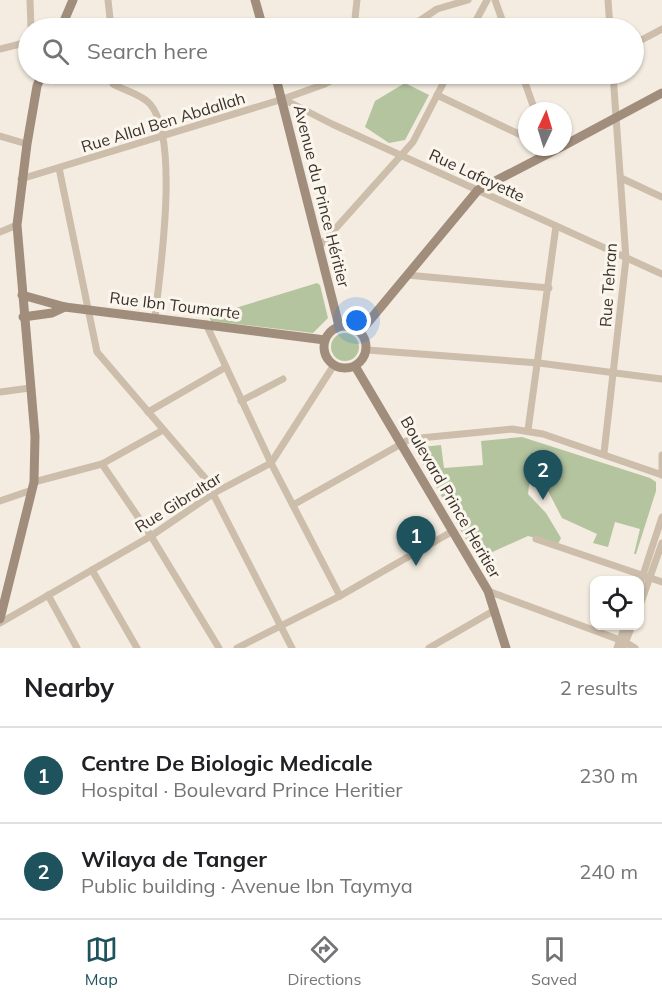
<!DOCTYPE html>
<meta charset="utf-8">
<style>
:root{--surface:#fff;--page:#f2f2f2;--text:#202124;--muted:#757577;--line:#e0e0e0;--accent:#1e535e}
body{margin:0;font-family:Mulish,sans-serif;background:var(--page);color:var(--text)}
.controls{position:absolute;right:18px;bottom:18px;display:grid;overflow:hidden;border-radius:12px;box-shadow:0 2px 4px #0004}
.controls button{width:54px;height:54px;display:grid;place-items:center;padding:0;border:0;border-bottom:2px solid var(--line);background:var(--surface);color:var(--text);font:30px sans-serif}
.compass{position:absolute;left:518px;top:102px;width:54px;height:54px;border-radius:50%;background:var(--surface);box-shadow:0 2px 4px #0004;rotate:4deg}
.you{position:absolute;left:357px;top:321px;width:21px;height:21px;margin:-15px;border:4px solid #fff;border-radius:50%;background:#1a73e8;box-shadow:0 0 0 9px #1a73e833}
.badge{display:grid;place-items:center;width:39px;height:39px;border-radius:50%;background:var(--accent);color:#fff;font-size:20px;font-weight:700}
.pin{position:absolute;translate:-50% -50px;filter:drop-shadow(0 2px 3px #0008)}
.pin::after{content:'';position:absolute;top:32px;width:21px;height:18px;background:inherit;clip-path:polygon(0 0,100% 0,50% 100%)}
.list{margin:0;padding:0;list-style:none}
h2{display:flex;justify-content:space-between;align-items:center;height:78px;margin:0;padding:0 24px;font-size:26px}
h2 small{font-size:20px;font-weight:400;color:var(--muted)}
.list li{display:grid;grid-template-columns:39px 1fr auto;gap:18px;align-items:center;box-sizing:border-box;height:96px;padding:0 24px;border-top:2px solid var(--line)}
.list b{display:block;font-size:22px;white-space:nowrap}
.list p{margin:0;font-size:20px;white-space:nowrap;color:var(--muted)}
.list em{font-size:20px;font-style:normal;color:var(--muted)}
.icon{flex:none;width:33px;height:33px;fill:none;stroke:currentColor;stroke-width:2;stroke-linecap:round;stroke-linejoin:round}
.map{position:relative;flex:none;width:662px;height:648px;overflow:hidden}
.search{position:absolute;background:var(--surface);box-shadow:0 2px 4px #0004;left:18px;right:18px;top:18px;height:66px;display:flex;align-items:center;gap:15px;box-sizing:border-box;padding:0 21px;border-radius:33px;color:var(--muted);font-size:22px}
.sheet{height:270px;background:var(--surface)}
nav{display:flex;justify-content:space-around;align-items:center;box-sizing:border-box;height:84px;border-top:2px solid var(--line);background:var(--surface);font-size:16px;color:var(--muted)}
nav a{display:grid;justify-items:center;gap:3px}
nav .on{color:var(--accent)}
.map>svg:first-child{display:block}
.green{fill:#b4c49f}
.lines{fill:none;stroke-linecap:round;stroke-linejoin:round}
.street{stroke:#cdbdab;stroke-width:7}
.secondary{stroke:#a18d7c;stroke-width:9}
.labels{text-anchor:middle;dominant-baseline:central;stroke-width:6;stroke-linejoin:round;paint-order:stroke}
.street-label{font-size:16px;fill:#3a312a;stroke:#fbf6ed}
</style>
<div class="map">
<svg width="662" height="648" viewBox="0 0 662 648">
<rect width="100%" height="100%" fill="#f4ece0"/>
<g class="green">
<polygon points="405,83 429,95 405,140 389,143 365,127 375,101"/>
<polygon points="317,283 320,285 328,318 313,333 211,321 209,316"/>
<circle cx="345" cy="347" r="14"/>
<polygon points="522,437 650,478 656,482 656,491 636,554 634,554 640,529 615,522 608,547 593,543 597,534 562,518 546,487 550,454 533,452 528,494 546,513 561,538 558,544 528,536 477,559 414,448 441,445 444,468 483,465 481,441"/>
</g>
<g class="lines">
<g class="street">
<polyline points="30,0 31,28"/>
<polyline points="108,0 111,28"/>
<polyline points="495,0 505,28"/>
<polyline points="608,0 610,28"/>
<polyline points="354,28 357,0"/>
<polyline points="409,28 437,9 468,0"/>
<polyline points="472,28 487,0"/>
<polyline points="634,44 662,29"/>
<polyline points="0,49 28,42"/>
<path d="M109,74L113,84C125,91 141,94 150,104C180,138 160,272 155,317"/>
<polyline points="522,74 535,111"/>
<polyline points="437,95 527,138"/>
<polyline points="283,99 332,124 662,274"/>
<polyline points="0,136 27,144"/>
<polyline points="59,168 97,352 205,478 292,648"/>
<polyline points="621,178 662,197"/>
<polyline points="21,179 283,99 325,84 344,74"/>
<polyline points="0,232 17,225"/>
<polyline points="319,247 413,142 448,74"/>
<polyline points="407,275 549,288"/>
<polyline points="206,324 271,463 340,596"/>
<polyline points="367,350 539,363 662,379"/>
<polyline points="0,392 30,388"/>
<polyline points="241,401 283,379"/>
<polyline points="148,412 226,367"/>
<polyline points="528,430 556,226"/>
<polyline points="604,453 626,259 613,74"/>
<polyline points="662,455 662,475"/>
<polyline points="102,464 151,536 219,648"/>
<polyline points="34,482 102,464 163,430"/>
<polyline points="0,501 32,490"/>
<polyline points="293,505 410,439 512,429 543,434 662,475"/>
<polyline points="536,539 662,582"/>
<polyline points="92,570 137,648"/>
<polyline points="640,584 662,517"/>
<polyline points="488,591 620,640"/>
<polyline points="48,595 77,648"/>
<polyline points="640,605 662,543"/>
<polyline points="0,623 151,536 214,493 271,463 334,365"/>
<polyline points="625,642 635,648"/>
<polyline points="237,648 340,596 453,531"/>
<polyline points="429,648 495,610"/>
<polyline points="617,648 625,626"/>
<polyline points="623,648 632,626"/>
</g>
<g class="secondary">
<polyline points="255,0 263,28"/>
<polyline points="61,28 73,0"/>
<polyline points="275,74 339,326"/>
<polyline points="563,146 662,93"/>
<polyline points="22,295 65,307 325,340"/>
<polyline points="23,317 52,313 65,307"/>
<circle cx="345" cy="347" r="21"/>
<polyline points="360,332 478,190 561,147"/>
<polyline points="355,366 488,591 506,648"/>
<polyline points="0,619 34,482 35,436 17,225 27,144 37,86 42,74"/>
</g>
</g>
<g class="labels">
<g class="street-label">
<text transform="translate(163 122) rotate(-17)">Rue Allal Ben Abdallah</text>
<text transform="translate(477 175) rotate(25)">Rue Lafayette</text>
<text transform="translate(322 196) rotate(76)">Avenue du Prince Héritier</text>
<text transform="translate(608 285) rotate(-86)">Rue Tehran</text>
<text transform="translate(175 305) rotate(7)">Rue Ibn Toumarte</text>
<text transform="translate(451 497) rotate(60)">Boulevard Prince Heritier</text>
<text transform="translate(178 502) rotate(-32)">Rue Gibraltar</text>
</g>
</g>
</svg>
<div class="controls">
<button><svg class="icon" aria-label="locate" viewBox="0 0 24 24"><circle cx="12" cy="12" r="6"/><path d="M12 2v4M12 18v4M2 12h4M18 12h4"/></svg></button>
</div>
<svg class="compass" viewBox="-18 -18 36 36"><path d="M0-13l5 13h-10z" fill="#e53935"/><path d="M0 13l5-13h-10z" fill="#757577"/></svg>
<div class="you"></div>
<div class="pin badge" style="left:416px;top:566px">1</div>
<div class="pin badge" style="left:543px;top:500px">2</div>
<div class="search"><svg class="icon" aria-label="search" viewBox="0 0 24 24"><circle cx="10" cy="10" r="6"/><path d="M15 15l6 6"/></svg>Search here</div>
</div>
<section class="sheet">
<h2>Nearby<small>2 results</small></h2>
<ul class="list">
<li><span class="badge">1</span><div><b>Centre De Biologic Medicale</b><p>Hospital · Boulevard Prince Heritier</p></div><em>230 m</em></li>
<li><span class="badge">2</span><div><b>Wilaya de Tanger</b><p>Public building · Avenue Ibn Taymya</p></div><em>240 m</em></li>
</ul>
</section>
<nav>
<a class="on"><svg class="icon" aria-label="map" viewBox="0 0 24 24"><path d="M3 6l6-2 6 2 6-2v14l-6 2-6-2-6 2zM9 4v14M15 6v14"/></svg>Map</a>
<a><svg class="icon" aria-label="directions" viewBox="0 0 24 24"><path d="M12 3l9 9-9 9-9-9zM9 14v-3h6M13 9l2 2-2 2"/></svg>Directions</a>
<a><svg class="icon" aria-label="saved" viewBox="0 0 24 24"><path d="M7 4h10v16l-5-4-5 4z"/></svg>Saved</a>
</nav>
